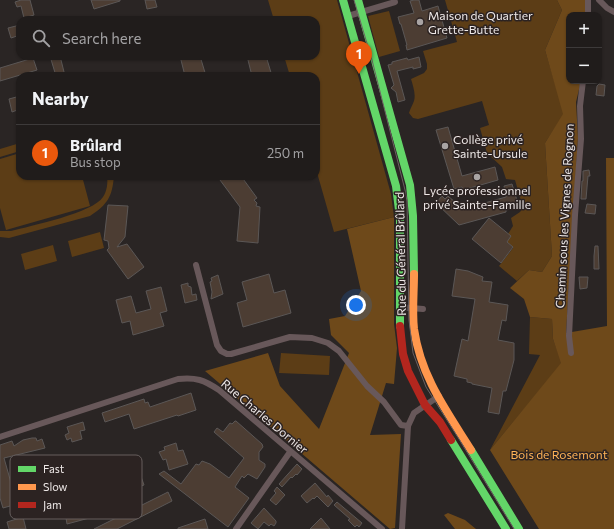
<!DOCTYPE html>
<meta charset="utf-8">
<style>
:root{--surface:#201c1b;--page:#282524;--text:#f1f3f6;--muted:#a2a1a3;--line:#3d3a3a;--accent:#ea580c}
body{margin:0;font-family:Commissioner,sans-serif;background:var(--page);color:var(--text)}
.controls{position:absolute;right:12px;top:12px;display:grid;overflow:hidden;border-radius:8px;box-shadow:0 1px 3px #0004}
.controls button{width:36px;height:36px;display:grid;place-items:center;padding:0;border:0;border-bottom:1px solid var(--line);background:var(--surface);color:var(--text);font:20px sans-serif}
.you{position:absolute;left:356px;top:305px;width:14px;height:14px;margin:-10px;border:3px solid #fff;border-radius:50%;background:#1a73e8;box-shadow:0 0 0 6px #1a73e833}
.badge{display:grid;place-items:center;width:26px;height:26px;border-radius:50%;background:var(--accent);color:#fff;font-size:13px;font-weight:700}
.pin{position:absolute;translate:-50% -33px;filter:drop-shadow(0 1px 2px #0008)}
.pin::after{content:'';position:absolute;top:21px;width:14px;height:12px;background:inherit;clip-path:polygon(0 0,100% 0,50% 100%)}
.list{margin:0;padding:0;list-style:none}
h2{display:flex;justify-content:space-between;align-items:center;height:52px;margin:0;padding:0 16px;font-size:17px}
h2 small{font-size:13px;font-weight:400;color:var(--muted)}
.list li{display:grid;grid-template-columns:26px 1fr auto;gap:12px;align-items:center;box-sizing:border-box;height:56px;padding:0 16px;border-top:1px solid var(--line)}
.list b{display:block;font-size:15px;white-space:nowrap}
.list p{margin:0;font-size:13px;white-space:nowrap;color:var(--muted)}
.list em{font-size:13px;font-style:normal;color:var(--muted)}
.icon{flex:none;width:22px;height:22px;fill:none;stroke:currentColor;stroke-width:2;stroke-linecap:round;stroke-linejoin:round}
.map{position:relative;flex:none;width:614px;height:529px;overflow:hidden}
.search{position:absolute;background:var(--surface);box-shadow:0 1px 3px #0004;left:16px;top:16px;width:304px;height:44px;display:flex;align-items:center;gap:10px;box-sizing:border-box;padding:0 14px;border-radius:12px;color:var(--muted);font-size:15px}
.panel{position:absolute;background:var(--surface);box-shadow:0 1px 3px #0004;left:16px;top:72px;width:304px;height:108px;border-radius:12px}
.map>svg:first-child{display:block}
.green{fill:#5c3d16}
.forest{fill:#6e491a}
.building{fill:#4c3d33;stroke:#5b5756}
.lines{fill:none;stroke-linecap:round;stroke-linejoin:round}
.street{stroke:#68585a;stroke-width:6}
.fast{stroke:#63d668;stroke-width:8}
.slow{stroke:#ff974d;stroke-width:8}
.jam{stroke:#b3261e;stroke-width:8}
.tram{stroke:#6c6162;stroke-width:1}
.poi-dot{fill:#a9a4a3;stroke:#2c2322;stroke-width:1.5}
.labels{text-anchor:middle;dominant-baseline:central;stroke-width:3;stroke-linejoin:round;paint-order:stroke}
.poi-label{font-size:12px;fill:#eee8e7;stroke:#2c2322;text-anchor:start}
.street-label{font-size:12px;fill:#eee8e7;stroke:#2c2322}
.park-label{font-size:12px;fill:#ffb356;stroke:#2c2322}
.key{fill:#2c2322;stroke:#665e5d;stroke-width:1}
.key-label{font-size:11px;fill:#eee8e7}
</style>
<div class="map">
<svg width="614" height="529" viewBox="0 0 614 529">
<rect width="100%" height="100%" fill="#2a2524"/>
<g class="green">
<polygon points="268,0 337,0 391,194 394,217 334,232 316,169 316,76 290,76 284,56 316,56 316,20 274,20"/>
<path d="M445,0H557L562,10L545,50L564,114L545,143L552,256L542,272L529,270L517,281L499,266L513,248L507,242L508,234L513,226L511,218L520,212L523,208L515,180L506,179L502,167L487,153L480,128L489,125L482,101L418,119L413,118L409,113C410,109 412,106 414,101C416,94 413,86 411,79L424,73L427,69V64L423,51L457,42Z"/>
<polygon points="389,11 400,51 379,57 368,16"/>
<polygon points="20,143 20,151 0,157 0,149"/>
<polygon points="20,153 20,176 82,176 90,206 6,230 0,208 0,159"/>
<path d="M107,176H114C112,197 108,204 90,216L9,238L0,237V231H11C30,226 93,213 103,197C107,191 108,183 107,176Z"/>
<polygon points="100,232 104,248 72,257 68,241"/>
<polygon points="53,245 57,261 25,270 21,254"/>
<polygon points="530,317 552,319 553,339 562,363 490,450 540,355 529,354"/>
<polygon points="281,353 330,356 329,375 279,373"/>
</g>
<g class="forest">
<polygon points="557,0 585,0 585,15 569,15 569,81 581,81 576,102 578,138 566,333 607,326 606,158 614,158 614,529 539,529 490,450 561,363 553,339 552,319 530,317 524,299 510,288 529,270 542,272 552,256 545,143 563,114 545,50 562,10"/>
<polygon points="394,217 394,324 397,348 394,384 386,383 370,435 401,434 395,528 390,529 205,371 268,353 280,386 319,429 349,353 331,335 329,319 345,316 361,291 347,229"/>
<polygon points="448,513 465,520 476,529 455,529 444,515"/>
</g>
<g class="building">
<polygon points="21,0 30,0 34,15 24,18 21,6 17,7 15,2"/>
<polygon points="91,0 120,0 120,1 94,9"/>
<polygon points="145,0 155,0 157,7 147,9"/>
<polygon points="414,0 419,0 422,11 438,6 447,38 407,50 406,45 407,45 401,24 400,24 398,17 414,13 410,1"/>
<polygon points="20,25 20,35 11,38 8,28"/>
<polygon points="50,56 60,56 65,76 56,76"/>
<polygon points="180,56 200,56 206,76 185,76"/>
<polygon points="247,56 266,56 272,76 252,76"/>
<polygon points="419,57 421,67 413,69 413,67 397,71 405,100 398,102 396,92 391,88 394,85 388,65 392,64 392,62 407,58 408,60"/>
<polygon points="33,58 37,70 0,81 0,68"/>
<polygon points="599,84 605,85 604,96 596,95 597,86"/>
<polygon points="20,96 20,109 12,112 9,99"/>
<polygon points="448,127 462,176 495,167 498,180 463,190 462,187 454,189 436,130"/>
<polygon points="589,170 590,176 588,176 586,199 581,199 582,181 583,181 583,171"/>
<polygon points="225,176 241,176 257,198 254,200 257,203 256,206 260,207 258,243 237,241 240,207 220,180"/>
<polygon points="512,184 519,207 506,210 506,212 459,225 436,203 442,196 445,199 448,196 463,209 506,197 504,186"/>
<polygon points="587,204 596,205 595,214 585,213"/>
<polygon points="108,205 128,206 125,237 117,247 127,244 144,267 128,279 107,250 109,248 108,241 104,240"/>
<polygon points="489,218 511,236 507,242 513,247 501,263 472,239"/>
<polygon points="595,246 598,246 599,269 594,269 594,256"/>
<polygon points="456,269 468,271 483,277 482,281 492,282 489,302 508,305 506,321 502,320 498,340 514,343 514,360 506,391 503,391 499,414 488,412 492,388 472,384 472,383 467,382 467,379 454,376 462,339 468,341 475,299 452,296"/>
<polygon points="269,274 274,293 285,290 291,313 243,327 237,303 247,300 242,282"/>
<polygon points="218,275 223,294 211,299 212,292 210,282 212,281 211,278"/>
<polygon points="579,277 588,277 587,288 580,289"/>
<polygon points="188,283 188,286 191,287 192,295 196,294 197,300 185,303 181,285"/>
<polygon points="161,287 167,311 160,313 164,326 133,335 130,321 122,323 116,300 131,296 136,313 151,309 146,291"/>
<polygon points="191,393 196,410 178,416 177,415 134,429 129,414 105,422 102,413 144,399 145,403 148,402 150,407"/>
<polygon points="235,421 236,421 262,444 263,447 259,452 259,460 265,464 265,467 257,479 248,474 244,478 242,476 235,487 249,498 228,527 159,474 164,471 181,484 196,464 199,465 202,461 210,464 229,478 244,458 214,432 217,428 223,432 230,423 232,424"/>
<polygon points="83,422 85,430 80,431 82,439 72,442 71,438 67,440 65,435 69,433 67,427"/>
<polygon points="32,438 36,438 37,441 42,439 45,448 4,458 17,504 3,508 0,498 0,445 12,441 14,446 23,440"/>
<polygon points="176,443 178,451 183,450 188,464 169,470 166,459 163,460 159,452 165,450 164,447"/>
<polygon points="78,462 81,470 87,468 87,469 106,463 108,471 114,470 114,471 132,465 135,473 139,471 144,485 122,493 60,489 69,486 65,476 63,476 62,471 68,469 67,466"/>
<polygon points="297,464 302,469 297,475 296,474 292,478 291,477 282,487 279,484"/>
<polygon points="315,483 327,497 328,495 333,501 328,507 317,496 314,499 313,498 307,503 301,496"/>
<polygon points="277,487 285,495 276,505 270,500 276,493 274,491"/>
<polygon points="168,492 172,501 117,529 94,529"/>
<polygon points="337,502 362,523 359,527 357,525 355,527 348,520 350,519 334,505"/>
<polygon points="117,505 119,510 67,524 66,518"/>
<polygon points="264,508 276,521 276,523 274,526 271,524 269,526 264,522 258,529 251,523"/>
<polygon points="23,517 26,529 9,529 7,522"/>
<polygon points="321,518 330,529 310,529"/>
<polygon points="205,519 208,529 178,529 178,528"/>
</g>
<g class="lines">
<g class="street">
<polyline points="599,0 607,8 614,12"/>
<polyline points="588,15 588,0"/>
<polyline points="348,16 395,2"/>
<polyline points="196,265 217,345 221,351 227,354 231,354 290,337 312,338 328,343 339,351 367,386 384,402 401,425 408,426"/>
<polyline points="399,307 423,309"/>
<polyline points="571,353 569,336 575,215 581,139 580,106 583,81"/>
<path d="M0,437L178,379C196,377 204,380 219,390L382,529"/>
<polyline points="236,529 290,452"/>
<polyline points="402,529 408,426 414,413 439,396"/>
</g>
<g class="fast">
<polyline points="343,0 396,186 400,218 400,326"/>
<polyline points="358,0 410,185 413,216 414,274"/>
<polyline points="451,440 506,529"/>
<polyline points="471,450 519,529"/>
</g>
<path class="slow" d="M414,274C414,292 412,312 414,329C421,377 446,410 471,450"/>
<polyline class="jam" points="400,326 403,354 408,371 425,405 440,422 451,440"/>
<polyline class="tram" points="354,0 372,60 405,190 407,201 409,320 413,353 426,387 459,439 514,529"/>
</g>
<g class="poi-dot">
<circle cx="420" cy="22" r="4"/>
<circle cx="445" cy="146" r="4"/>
<circle cx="477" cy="177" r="4"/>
</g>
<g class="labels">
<g class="poi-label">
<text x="428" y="15">Maison de Quartier<tspan x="428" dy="14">Grette-Butte</tspan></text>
<text x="453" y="139">Collège privé<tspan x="453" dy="14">Sainte-Ursule</tspan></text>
<text x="477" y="190" text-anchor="middle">Lycée professionnel<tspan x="477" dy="14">privé Sainte-Famille</tspan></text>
</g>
<g class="street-label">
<text transform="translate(564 216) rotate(-87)">Chemin sous les Vignes de Rognon</text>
<text transform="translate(400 254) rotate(-91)">Rue du Général Brûlard</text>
<text transform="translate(265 416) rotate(40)">Rue Charles Dornier</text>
</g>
<g class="park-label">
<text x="559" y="454">Bois de Rosemont</text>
</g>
</g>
<rect x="10" y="455" width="132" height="64" rx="6" class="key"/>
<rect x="18" y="466" width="18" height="6" fill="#63d668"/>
<rect x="18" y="484" width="18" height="6" fill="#ff974d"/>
<rect x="18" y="502" width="18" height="6" fill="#b3261e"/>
<g class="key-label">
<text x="43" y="473">Fast</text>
<text x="43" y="491">Slow</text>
<text x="43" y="509">Jam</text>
</g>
</svg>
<div class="controls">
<button>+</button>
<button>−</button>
</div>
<div class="you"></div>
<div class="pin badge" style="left:359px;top:74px">1</div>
<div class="search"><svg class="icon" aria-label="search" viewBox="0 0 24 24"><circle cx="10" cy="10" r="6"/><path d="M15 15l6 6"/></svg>Search here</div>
<section class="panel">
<h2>Nearby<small></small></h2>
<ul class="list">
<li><span class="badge">1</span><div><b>Brûlard</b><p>Bus stop</p></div><em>250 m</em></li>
</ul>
</section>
</div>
